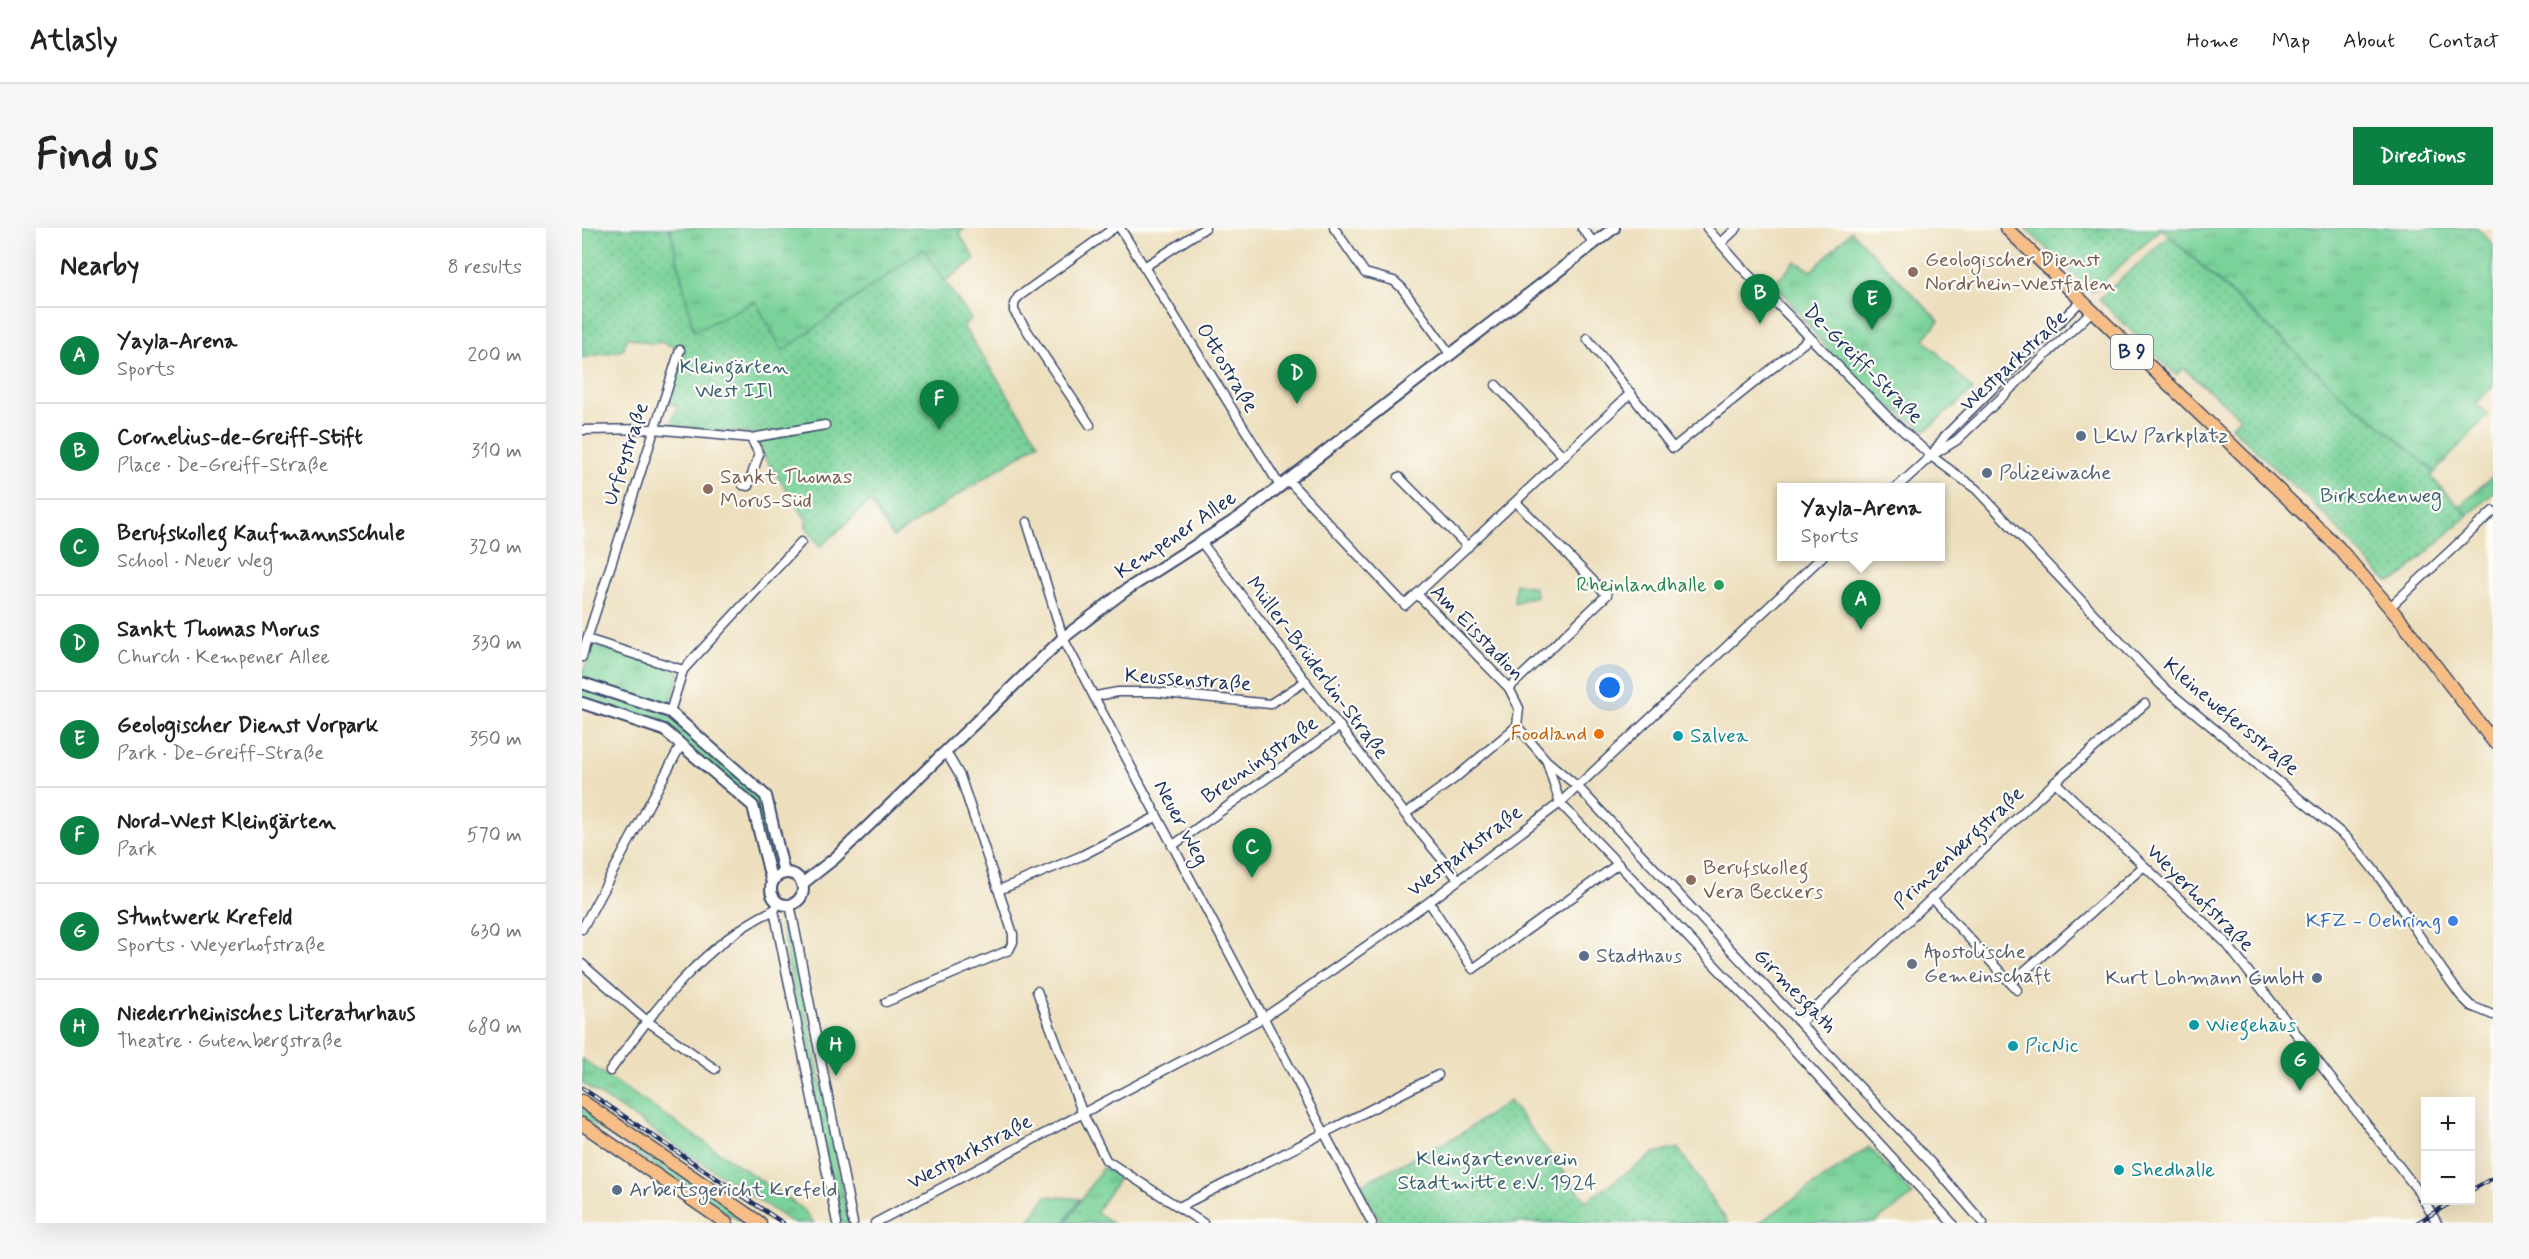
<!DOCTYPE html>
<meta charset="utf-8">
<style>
:root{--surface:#fff;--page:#f6f6f6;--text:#222;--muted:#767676;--line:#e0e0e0;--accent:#0b8043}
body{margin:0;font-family:Mynerve,sans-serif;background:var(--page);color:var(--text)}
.controls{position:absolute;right:18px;bottom:18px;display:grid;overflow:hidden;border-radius:0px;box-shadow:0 6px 24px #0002}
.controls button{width:54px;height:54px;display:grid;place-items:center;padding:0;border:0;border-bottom:2px solid var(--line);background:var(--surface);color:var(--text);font:30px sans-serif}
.you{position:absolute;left:1028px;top:460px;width:21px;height:21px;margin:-15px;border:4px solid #fff;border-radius:50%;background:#1a73e8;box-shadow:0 0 0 9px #1a73e833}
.badge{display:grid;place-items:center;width:39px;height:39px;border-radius:50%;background:var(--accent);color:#fff;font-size:20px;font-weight:700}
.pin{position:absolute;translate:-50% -50px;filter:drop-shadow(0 2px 3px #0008)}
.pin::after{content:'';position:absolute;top:32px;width:21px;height:18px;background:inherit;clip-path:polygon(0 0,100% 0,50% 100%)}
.popup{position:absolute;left:1195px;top:255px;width:168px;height:78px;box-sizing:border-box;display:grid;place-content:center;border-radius:0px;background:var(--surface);filter:drop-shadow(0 2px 4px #0005);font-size:20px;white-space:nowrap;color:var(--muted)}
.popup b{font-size:22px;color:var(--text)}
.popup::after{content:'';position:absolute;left:50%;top:100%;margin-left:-12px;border:12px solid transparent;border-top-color:var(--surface)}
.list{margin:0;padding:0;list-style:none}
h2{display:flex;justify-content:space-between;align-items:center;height:78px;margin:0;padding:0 24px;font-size:26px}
h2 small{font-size:20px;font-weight:400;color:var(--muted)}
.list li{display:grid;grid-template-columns:39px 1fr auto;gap:18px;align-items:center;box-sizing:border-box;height:96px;padding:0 24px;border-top:2px solid var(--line)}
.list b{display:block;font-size:22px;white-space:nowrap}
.list p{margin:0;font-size:20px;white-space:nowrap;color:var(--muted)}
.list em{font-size:20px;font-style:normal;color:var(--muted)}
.map{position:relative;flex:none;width:1911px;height:995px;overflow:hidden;border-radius:0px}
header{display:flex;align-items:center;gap:36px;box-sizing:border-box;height:84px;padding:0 30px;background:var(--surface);border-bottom:2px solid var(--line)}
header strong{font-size:28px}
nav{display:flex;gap:33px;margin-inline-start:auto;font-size:21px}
.intro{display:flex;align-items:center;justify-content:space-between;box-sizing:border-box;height:144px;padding:0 36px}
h1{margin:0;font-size:42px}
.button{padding:15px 27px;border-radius:0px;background:var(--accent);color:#fff;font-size:21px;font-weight:700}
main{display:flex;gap:36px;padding:0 36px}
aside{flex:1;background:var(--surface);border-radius:0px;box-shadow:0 6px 24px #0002}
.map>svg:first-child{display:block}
.grass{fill:url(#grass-tufts);stroke:#4a807c;stroke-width:1.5}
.garden{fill:url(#garden-dots);stroke:#4a807c;stroke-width:1.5}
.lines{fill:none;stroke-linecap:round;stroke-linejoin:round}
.minor-casing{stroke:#3a496c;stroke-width:11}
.tertiary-casing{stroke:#3a496c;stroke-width:14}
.primary-casing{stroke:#3a496c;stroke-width:15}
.minor{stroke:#fff;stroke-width:8}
.tertiary{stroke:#fff;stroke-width:10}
.primary{stroke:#f6be86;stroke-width:12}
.rail-casing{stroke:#1b2f5e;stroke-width:4.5}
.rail{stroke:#fdfcf7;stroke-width:2;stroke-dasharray:7;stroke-linecap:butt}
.education-dot{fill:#8d6e63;stroke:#fdfcf7;stroke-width:2}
.service-dot{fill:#5c6f8a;stroke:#fdfcf7;stroke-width:2}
.leisure-dot{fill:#2e9e5b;stroke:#fdfcf7;stroke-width:2}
.food-dot{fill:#e8710a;stroke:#fdfcf7;stroke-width:2}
.culture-dot{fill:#0f9aa8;stroke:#fdfcf7;stroke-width:2}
.shop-dot{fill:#3f7fe0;stroke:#fdfcf7;stroke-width:2}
.worship-dot{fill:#6b7280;stroke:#fdfcf7;stroke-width:2}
.labels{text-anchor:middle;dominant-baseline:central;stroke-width:4.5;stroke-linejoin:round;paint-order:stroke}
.shield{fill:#fdfcf7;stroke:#5f6c8c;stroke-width:1.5}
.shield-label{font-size:20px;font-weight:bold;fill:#1b2f5e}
.education-label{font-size:21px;fill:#785e54;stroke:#fdfcf7;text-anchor:start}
.street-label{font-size:21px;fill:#1b2f5e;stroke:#fdfcf7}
.park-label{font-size:21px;fill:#376070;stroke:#fdfcf7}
.service-label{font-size:21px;fill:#4e5e75;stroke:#fdfcf7;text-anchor:start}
.leisure-label{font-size:21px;fill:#27864d;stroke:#fdfcf7;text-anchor:end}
.food-label{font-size:21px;fill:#c56008;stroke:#fdfcf7;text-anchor:end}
.culture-label{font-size:21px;fill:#0d838f;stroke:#fdfcf7;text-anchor:start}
.shop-label{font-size:21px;fill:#366cbe;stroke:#fdfcf7;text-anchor:end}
.worship-label{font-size:21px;fill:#5b616d;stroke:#fdfcf7;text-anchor:start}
</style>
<header>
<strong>Atlasly</strong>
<nav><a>Home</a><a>Map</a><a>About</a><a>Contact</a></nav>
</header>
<div class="intro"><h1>Find us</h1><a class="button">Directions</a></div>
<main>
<aside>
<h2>Nearby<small>8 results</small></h2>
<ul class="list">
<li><span class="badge">A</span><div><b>Yayla-Arena</b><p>Sports</p></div><em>200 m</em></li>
<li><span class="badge">B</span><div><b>Cornelius-de-Greiff-Stift</b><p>Place · De-Greiff-Straße</p></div><em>310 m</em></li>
<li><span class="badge">C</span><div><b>Berufskolleg Kaufmannsschule</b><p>School · Neuer Weg</p></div><em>320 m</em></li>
<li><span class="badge">D</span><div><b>Sankt Thomas Morus</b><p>Church · Kempener Allee</p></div><em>330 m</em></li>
<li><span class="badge">E</span><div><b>Geologischer Dienst Vorpark</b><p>Park · De-Greiff-Straße</p></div><em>350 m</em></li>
<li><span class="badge">F</span><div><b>Nord-West Kleingärten</b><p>Park</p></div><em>570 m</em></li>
<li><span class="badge">G</span><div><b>Stuntwerk Krefeld</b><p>Sports · Weyerhofstraße</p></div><em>630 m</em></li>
<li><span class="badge">H</span><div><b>Niederrheinisches Literaturhaus</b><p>Theatre · Gutenbergstraße</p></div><em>680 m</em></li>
</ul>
</aside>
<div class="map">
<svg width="1911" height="995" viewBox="0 0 1911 995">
<defs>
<pattern id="grass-tufts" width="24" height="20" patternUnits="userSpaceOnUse" patternTransform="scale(1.5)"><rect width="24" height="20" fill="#79d299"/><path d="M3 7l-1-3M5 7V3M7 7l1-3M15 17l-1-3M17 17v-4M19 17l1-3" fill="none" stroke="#62ab80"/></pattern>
<pattern id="garden-dots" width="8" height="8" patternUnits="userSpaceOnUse" patternTransform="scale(1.5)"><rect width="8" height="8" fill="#79d299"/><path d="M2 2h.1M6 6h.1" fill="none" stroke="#62ab80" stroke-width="1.8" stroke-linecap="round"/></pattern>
</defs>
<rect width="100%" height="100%" fill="#fdfcf7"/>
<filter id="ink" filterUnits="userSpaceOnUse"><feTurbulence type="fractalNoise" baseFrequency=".0167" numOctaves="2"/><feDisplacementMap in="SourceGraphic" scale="12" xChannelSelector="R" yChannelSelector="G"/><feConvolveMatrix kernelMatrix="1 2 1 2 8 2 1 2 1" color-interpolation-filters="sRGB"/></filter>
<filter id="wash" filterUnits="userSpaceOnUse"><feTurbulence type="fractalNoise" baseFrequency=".008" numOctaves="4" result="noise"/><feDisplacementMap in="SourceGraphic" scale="24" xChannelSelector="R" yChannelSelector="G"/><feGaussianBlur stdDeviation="1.35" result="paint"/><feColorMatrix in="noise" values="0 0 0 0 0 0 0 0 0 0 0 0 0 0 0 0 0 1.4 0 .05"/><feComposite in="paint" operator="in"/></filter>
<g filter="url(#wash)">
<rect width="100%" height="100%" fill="#eddfbd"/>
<g class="grass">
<polygon points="88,0 383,0 377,5 393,31 363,53 341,21 201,123 112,105"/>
<polygon points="1579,0 1896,0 1911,17 1911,159 1894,175 1906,187 1853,244 1779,181 1777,183"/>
<polygon points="1269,3 1357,93 1342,111 1391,162 1344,202 1272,155 1193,55 1213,33 1230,43"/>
<polygon points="1911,248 1911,265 1886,287 1877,278"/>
<polygon points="934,355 951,359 955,368 932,375"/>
<polygon points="11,417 98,444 86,486 182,570 198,642 190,644 171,578 78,501 0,473 0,447"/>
<polygon points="198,684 205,686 267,995 257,995 198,692"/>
<polygon points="0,831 221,981 232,995 211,995 0,855"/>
<polygon points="0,880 172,995 162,995 136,980 0,889"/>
<polygon points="1287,919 1331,967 1292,995 1177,995"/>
<polygon points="521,939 538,949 514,984 530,995 484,995"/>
<polygon points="464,968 498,971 482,995 452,995 448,992"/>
</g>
<g class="garden">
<polygon points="0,0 88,0 112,104 173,73 201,123 341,21 389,91 381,98 457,215 311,309 288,274 238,319 223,297 225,293 183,230 172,206 88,198 96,178 85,174 103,123 79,114 70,116 45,109 41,122 0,130"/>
<polygon points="1443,0 1579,0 1510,64"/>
<polygon points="1587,8 1776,182 1778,180 1853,244 1849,249 1886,287 1816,351 1808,354 1800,349 1744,288 1649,199 1658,189 1601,140 1594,147 1517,71"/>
<polygon points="927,873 1004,973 1073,925 1096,920 1146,995 800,995 777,957 877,907"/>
</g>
</g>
<g filter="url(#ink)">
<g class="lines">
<g class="minor-casing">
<g id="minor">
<polyline points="538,0 698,258"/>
<polyline points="752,0 783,45 812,53 820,60 868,126"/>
<polyline points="1000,0 1012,15"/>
<path d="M1125,0L1160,40L1308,191L1349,228L1394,261L1579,457L1764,609C1809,657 1839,715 1879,768L1889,778L1911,787"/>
<polyline points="1139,15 1155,0"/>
<polyline points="562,39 623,0"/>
<polyline points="1005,110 1091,220 1228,110"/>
<polyline points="914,157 982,229"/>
<polyline points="508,197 432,83 432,76 436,69 532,0"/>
<polyline points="0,202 71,201 169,210 177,226 166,258 161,257"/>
<polyline points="169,210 243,197"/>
<polyline points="1351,225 1363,208 1499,73"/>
<polyline points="817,249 886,319"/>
<polyline points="706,252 823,377 835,366 927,460 937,480 935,498 965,533 996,559 1350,936 1401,995"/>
<polyline points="1314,260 1349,228 1375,212 1509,84"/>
<polyline points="445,294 481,410 790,995"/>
<polyline points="620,315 823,586 876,651"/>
<polyline points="835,366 1049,165"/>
<polyline points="1808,379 1911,283"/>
<polyline points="5,411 98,122"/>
<polyline points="0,429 5,411 101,442"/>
<polyline points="927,460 1025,367 934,274"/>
<polyline points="514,468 536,464 573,464 688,476 724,453"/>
<polyline points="88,484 101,442 219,314"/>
<polyline points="965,534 978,575 1181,788 1370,995"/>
<polyline points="1473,554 1644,715 1837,964 1855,995"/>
<polyline points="823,586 872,551 935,498"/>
<polyline points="590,618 758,498"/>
<polyline points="417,662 499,628 574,589"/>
<polyline points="1350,670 1435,762"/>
<polyline points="847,674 891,741 1036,636"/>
<polyline points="197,675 192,682 255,995"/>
<polyline points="208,676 271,995"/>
<polyline points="0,701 99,517"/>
<polyline points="0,736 65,793 133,841"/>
<polyline points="1429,755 1562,638"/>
<polyline points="455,763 500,884 524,932 621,995"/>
<polyline points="304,774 427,722 431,714 431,706 378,548 364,524"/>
<polyline points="1219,794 1473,554 1563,476"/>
<path d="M28,843C71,783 123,714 192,682"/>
<polyline points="597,979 856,847"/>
<polyline points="293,995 681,790 699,778 847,674 978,575 1241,328"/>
</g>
</g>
<g class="tertiary-casing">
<g id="tertiary">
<polyline points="0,455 88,484 184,568 202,645"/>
<polyline points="0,475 82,502 171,578 190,655"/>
<circle cx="205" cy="661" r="16"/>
<polyline points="220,656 253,630 481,410 544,362 661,287 1032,0"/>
</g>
</g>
<g class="primary-casing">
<g id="primary">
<polyline points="1424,0 1756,319 1820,394 1911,513"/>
<polyline points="0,873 178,995"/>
<polyline points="0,896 144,995"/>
</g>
</g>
<use href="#minor" class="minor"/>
<use href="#tertiary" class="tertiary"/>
<use href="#primary" class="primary"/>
<g class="rail-casing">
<g id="rail">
<polyline points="0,860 201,995"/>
<polyline points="1888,963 1911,950"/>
<polyline points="1835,995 1873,972"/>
</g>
</g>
<use href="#rail" class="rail"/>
</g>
</g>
<g class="education-dot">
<circle cx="1331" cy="44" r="6"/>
<circle cx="126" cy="261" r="6"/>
<circle cx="1109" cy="652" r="6"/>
</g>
<g class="service-dot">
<circle cx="1499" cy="208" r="6"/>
<circle cx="1405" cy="245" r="6"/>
<circle cx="1002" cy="728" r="6"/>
<circle cx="1735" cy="750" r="6"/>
<circle cx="35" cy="962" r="6"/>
</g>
<circle class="leisure-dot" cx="1137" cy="357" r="6"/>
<circle class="food-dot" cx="1017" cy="506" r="6"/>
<g class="culture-dot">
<circle cx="1096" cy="508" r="6"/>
<circle cx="1612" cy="797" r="6"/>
<circle cx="1431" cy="818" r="6"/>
<circle cx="1537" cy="942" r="6"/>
</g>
<circle class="shop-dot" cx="1871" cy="693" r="6"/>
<circle class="worship-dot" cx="1330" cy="736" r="6"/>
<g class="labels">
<rect class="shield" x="1529" y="107" width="42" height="34" rx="4.5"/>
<g class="shield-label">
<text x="1550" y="124">B 9</text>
</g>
<g class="education-label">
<text x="1343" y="32">Geologischer Dienst<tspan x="1343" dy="24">Nordrhein-Westfalen</tspan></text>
<text x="138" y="249">Sankt Thomas<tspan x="138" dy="24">Morus-Süd</tspan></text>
<text x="1121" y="640">Berufskolleg<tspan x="1121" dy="24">Vera Beckers</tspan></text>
</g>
<g class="street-label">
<text transform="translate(1432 133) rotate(-43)">Westparkstraße</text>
<text transform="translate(1281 136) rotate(45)">De-Greiff-Straße</text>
<text transform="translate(645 140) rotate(59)">Ottostraße</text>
<text transform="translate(44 226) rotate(-72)">Urfeystraße</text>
<text transform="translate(594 307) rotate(-34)">Kempener Allee</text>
<text transform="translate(895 405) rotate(46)">Am Eisstadion</text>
<text transform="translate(735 440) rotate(53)">Müller-Brüderlin-Straße</text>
<text transform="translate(606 452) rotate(4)">Keussenstraße</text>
<text transform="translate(1649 489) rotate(40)">Kleinewefersstraße</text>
<text transform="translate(678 532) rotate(-35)">Breuningstraße</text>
<text transform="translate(599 595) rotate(62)">Neuer Weg</text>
<text transform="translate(1377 620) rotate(-43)">Prinzenbergstraße</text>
<text transform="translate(883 623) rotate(-37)">Westparkstraße</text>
<text transform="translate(1618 670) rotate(45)">Weyerhofstraße</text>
<text transform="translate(1213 763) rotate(46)">Girmesgath</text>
<text transform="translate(388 924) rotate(-28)">Westparkstraße</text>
</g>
<g class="park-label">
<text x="152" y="139">Kleingärten<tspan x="152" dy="24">West III</tspan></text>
<text x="1799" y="268">Birkschenweg</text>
<text x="915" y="931">Kleingartenverein<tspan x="915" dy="24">Stadtmitte e.V. 1924</tspan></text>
</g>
<g class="service-label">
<text x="1511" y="208">LKW Parkplatz</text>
<text x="1417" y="245">Polizeiwache</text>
<text x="1014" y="728">Stadthaus</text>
<text x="1723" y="750" text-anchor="end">Kurt Lohmann GmbH</text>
<text x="47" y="962">Arbeitsgericht Krefeld</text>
</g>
<g class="leisure-label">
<text x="1125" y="357">Rheinlandhalle</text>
</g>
<g class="food-label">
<text x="1005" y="506">Foodland</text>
</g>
<g class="culture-label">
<text x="1108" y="508">Salvea</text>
<text x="1624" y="797">Wiegehaus</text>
<text x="1443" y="818">PicNic</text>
<text x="1549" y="942">Shedhalle</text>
</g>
<g class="shop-label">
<text x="1859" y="693">KFZ - Oehring</text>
</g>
<g class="worship-label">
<text x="1342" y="724">Apostolische<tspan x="1342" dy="24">Gemeinschaft</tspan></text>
</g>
</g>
</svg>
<div class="controls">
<button>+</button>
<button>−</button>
</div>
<div class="you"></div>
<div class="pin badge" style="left:1279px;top:402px">A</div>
<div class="popup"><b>Yayla-Arena</b>Sports</div>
<div class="pin badge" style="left:1178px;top:96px">B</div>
<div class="pin badge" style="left:670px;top:650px">C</div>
<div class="pin badge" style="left:715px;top:176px">D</div>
<div class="pin badge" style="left:1290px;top:102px">E</div>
<div class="pin badge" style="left:357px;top:202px">F</div>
<div class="pin badge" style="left:1718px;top:863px">G</div>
<div class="pin badge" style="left:254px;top:848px">H</div>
</div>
</main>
